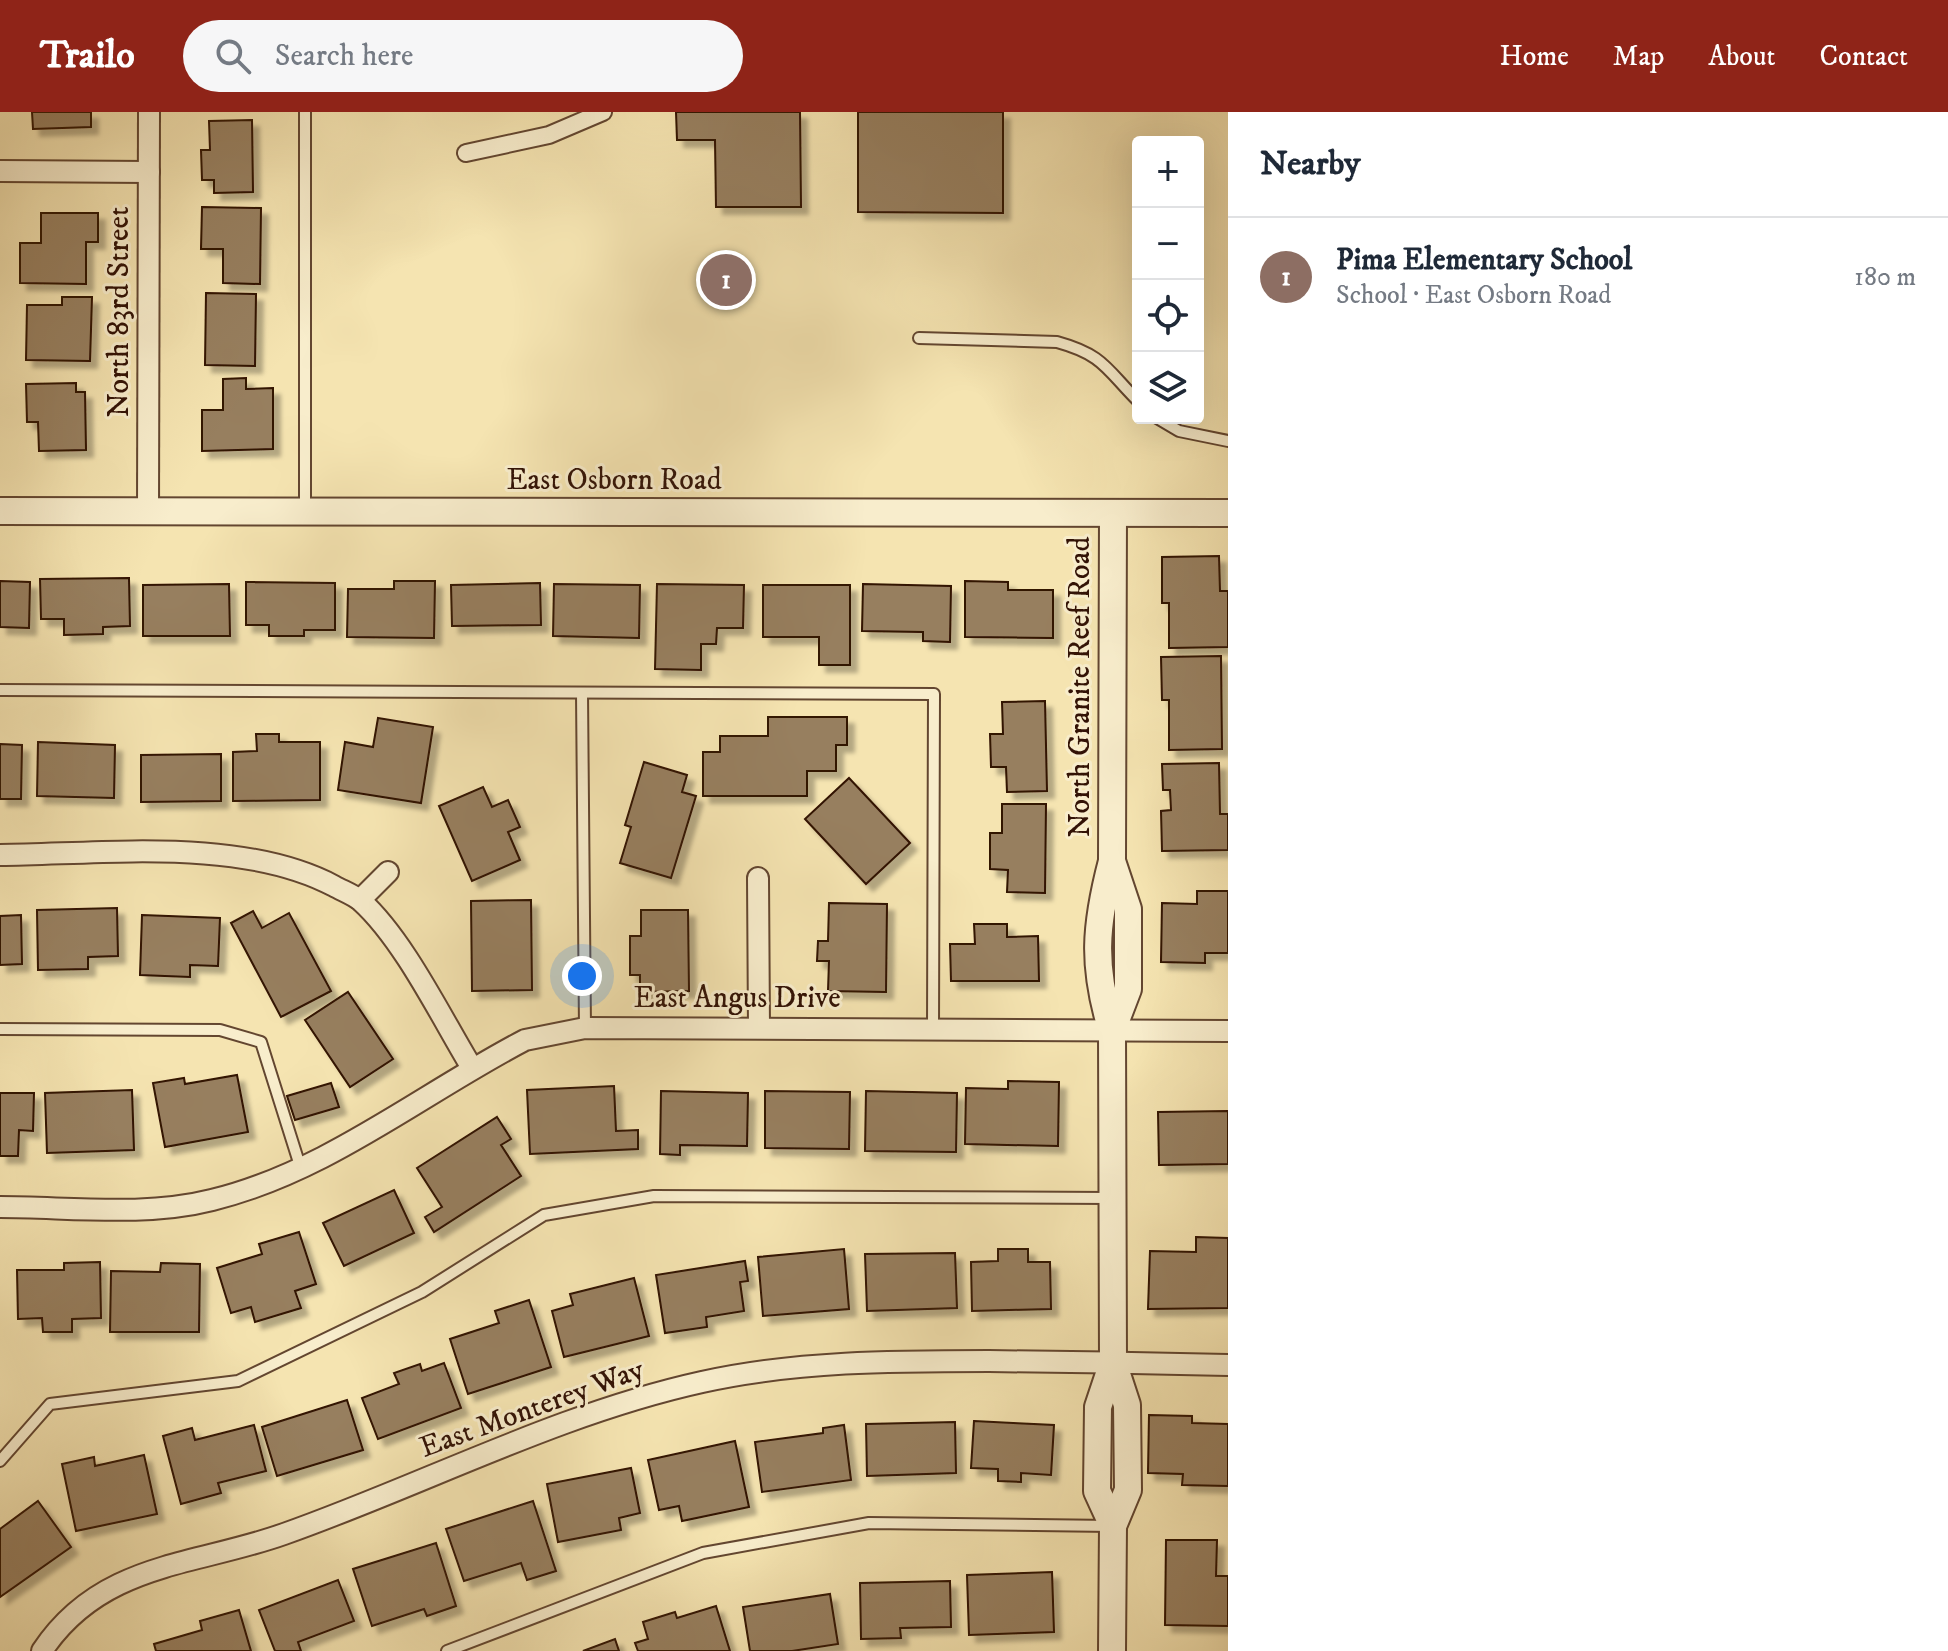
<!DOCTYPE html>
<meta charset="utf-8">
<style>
:root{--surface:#fff;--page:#f6f6f7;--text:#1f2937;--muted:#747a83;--line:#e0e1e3;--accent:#8f2418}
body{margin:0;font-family:"IM FELL DW Pica",serif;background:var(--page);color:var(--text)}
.controls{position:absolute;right:24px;top:24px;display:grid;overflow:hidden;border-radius:8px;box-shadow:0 8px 32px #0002}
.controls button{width:72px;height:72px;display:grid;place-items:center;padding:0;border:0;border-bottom:2px solid var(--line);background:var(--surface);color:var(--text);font:40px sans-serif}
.you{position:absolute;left:582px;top:864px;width:28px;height:28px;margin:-20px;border:6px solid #fff;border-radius:50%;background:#1a73e8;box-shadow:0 0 0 12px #1a73e833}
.badge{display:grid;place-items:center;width:52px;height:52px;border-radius:50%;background:var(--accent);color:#fff;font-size:26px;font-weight:700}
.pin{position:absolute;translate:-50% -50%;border:4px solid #fff;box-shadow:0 2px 8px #0006}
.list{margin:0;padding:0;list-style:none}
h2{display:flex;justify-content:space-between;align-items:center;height:104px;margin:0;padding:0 32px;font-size:34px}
h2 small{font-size:26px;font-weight:400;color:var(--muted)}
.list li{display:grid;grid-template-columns:52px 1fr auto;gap:24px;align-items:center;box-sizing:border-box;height:120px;padding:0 32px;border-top:2px solid var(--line)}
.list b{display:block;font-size:30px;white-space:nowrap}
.list p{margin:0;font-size:26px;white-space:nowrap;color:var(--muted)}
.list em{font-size:26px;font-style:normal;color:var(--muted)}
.icon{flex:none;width:44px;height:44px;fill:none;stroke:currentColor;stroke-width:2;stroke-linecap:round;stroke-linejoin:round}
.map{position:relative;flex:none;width:1228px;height:1539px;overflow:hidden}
header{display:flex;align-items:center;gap:48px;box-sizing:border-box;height:112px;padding:0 40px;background:var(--accent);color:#fff}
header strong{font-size:38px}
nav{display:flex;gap:44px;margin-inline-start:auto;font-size:28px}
.search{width:560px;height:72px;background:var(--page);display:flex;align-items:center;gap:20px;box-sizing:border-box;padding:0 28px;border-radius:44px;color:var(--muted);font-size:30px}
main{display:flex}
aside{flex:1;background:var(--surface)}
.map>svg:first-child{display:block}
.building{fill:#977f5e;stroke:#321205;stroke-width:2;filter:url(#shadow)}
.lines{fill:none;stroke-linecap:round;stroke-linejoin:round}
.service-casing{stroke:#634630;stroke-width:14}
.pedestrian-casing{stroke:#634630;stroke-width:20}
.minor-casing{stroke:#634630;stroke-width:24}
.tertiary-casing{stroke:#634630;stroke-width:30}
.service{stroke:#f8edcc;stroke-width:10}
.pedestrian{stroke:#f8edcc;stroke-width:16}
.minor{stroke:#f8edcc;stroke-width:20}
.tertiary{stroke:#f8edcc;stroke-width:26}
.labels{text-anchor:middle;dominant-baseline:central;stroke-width:6;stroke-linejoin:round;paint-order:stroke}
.street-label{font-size:30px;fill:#321205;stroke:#f8edcc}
</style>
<header>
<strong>Trailo</strong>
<div class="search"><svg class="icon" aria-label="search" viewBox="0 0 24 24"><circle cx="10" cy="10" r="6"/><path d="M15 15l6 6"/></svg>Search here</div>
<nav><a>Home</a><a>Map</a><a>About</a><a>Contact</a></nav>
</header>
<main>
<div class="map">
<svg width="1228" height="1539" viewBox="0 0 1228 1539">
<defs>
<filter id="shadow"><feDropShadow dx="7" dy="7" stdDeviation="2" flood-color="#0004"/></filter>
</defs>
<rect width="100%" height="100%" fill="#f5e4b1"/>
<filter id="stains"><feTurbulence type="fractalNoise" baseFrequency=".0025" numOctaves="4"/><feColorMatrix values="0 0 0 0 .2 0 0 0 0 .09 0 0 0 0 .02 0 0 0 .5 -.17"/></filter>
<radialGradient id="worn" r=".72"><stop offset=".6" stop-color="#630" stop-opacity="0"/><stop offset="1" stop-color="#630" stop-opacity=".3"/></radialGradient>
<g class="building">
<polygon points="32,0 91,0 91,15 33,17"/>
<polygon points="676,0 800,0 801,95 716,95 715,28 677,28"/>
<polygon points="858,0 1003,0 1003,101 858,100"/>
<polygon points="252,8 253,80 214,81 214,68 202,68 201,38 210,38 209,9"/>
<polygon points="202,95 261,96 260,172 223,171 223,137 201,137"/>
<polygon points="41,101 98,101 98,130 86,130 86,172 20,171 20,131 41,131"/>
<polygon points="206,181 256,182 255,254 205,253"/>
<polygon points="62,185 92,185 90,249 26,248 27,193 62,193"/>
<polygon points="246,266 246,277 273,276 273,337 202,339 202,298 223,298 223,267"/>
<polygon points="76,271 76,280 85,280 86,338 39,339 38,310 27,310 26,272"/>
<polygon points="1219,444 1220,479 1228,479 1228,535 1169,536 1169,491 1162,491 1162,445"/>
<polygon points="129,466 130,514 103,515 103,522 64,523 64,507 41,507 40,467"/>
<polygon points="0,469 30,470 29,516 0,515"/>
<polygon points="394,469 435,469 434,526 347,525 348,477 394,477"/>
<polygon points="965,469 1008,470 1008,478 1053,478 1053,526 965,525"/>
<polygon points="246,470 335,471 335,518 304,518 304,524 269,524 269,513 246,513"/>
<polygon points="540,471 541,513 452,514 451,473"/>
<polygon points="229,472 230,524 143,524 143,473"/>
<polygon points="554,472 640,473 639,526 553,524"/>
<polygon points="657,472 744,473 743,516 717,516 716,532 701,532 701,558 655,557"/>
<polygon points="863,472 951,474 950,530 923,529 923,520 862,519"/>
<polygon points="763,473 850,473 850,553 819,553 819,525 763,525"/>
<polygon points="1221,544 1222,637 1169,638 1169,588 1162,588 1161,545"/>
<polygon points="1045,589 1047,679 1007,680 1006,655 991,655 990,622 1003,622 1002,590"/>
<polygon points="768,605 847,605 847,633 836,633 836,659 807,659 807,684 703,684 703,640 720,640 720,624 768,624"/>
<polygon points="378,606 433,615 421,691 338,678 345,630 373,635"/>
<polygon points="256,622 279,622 279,630 320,630 320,688 233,689 233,640 257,639"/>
<polygon points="38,630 115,633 114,686 37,684"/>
<polygon points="0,632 22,633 21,687 0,687"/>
<polygon points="221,642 221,689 141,690 141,643"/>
<polygon points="644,650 687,663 682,680 696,684 671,766 620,751 631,715 625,713"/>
<polygon points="1219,651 1220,702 1228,702 1228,738 1162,739 1161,699 1171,698 1170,678 1163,678 1162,652"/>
<polygon points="849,666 910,731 866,772 805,707"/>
<polygon points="483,675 492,695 508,688 520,715 508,720 520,748 472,769 439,694"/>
<polygon points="1002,692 1046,692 1045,781 1007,780 1008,758 990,757 990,721 1002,721"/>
<polygon points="1197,779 1228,779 1228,841 1205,841 1205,851 1161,850 1162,791 1197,792"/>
<polygon points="531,788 532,878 472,879 471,789"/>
<polygon points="829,791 887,792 886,880 828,879 829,849 817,849 818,829 828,829"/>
<polygon points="117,796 118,844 88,845 88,857 38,858 37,798"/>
<polygon points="641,798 688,798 689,879 640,880 640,863 630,863 630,824 641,824"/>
<polygon points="253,799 262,816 289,801 331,879 281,905 231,811"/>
<polygon points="21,803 22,852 0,853 0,804"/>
<polygon points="142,803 220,806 218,854 190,853 190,865 140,863"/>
<polygon points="974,812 1007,812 1007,825 1038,824 1039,869 951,869 950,832 975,832"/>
<polygon points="348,880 393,947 350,975 305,908"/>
<polygon points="237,963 248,1020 165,1035 153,971 184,966 185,972"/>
<polygon points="1008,969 1059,970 1058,1034 965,1032 966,976 1008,977"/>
<polygon points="331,971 339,995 295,1008 287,984"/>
<polygon points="614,974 616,1019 638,1018 638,1037 530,1042 527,978"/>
<polygon points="132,978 134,1038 47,1041 45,981"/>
<polygon points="661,979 748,981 747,1034 680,1033 680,1043 660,1042"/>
<polygon points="765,979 850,980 849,1037 765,1036"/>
<polygon points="866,979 957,981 956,1040 865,1039"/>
<polygon points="0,981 34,981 33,1019 19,1018 18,1044 0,1044"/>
<polygon points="1228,999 1228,1052 1159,1053 1158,1000"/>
<polygon points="497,1005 511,1027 501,1033 521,1064 434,1120 425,1105 442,1095 417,1056"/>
<polygon points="394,1078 414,1121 344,1154 323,1111"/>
<polygon points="299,1120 316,1172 295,1179 301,1196 255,1210 251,1195 231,1201 217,1156 262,1142 259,1132"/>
<polygon points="1196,1125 1228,1126 1228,1196 1148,1197 1150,1139 1196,1140"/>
<polygon points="844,1137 849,1197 763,1204 758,1145"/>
<polygon points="998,1137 1028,1137 1028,1150 1050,1150 1051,1197 972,1199 971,1150 998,1149"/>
<polygon points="955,1141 957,1196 867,1199 865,1142"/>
<polygon points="745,1149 748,1169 740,1170 744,1199 706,1205 707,1215 665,1221 656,1163"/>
<polygon points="100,1150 101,1206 72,1207 72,1220 43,1220 42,1206 18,1207 17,1158 64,1158 64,1151"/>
<polygon points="161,1151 200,1152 199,1220 110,1220 111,1159 160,1160"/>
<polygon points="634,1166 649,1224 564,1245 552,1199 573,1193 570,1182"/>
<polygon points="529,1188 551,1255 468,1282 450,1227 499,1211 495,1199"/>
<polygon points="444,1251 461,1296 378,1327 362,1286 399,1272 394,1261 420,1252 422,1259"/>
<polygon points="347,1288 363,1338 277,1364 262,1315"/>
<polygon points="1149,1303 1192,1304 1192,1311 1228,1312 1228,1374 1182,1373 1183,1362 1148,1361"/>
<polygon points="974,1309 1054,1313 1051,1363 1021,1361 1021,1370 998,1369 998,1357 971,1356"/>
<polygon points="955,1310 956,1361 867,1364 866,1312"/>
<polygon points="254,1313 266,1359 218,1371 221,1381 181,1392 163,1324 192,1316 195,1328"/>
<polygon points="844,1313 851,1368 762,1380 755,1330 823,1321 823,1316"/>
<polygon points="735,1329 749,1395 682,1409 679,1394 659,1398 648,1348"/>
<polygon points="144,1343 157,1402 76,1419 62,1352 94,1345 95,1354"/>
<polygon points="631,1356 640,1401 619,1406 621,1418 558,1430 547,1372"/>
<polygon points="38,1389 71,1435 0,1485 0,1417"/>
<polygon points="533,1389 556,1459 527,1468 521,1451 464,1469 446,1417"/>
<polygon points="1166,1428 1217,1428 1216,1464 1228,1464 1228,1514 1165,1513"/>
<polygon points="436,1431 456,1494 427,1504 424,1497 372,1514 353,1457"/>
<polygon points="1052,1460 1054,1520 969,1523 967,1463"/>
<polygon points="338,1468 354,1509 298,1530 301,1539 275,1539 259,1498"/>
<polygon points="950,1469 951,1515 900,1516 901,1526 861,1527 860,1471"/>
<polygon points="830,1482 838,1532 792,1539 750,1539 743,1495"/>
<polygon points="716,1494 730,1539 638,1539 635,1531 648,1527 643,1510 675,1500 677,1506"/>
<polygon points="239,1498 251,1539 156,1539 154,1532 202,1518 200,1509"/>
<polygon points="615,1527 619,1539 583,1539"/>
</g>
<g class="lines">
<g class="service-casing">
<g id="service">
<polyline points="305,0 305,398"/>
<path d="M919,226L1057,230C1104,243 1106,257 1138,289"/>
<polyline points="1157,306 1179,319 1228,329"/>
<polyline points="0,578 934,582 933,917"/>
<polyline points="582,581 585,916"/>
<polyline points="0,917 220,918 261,930 301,1057"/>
<polyline points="0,1349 50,1292 238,1269 422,1180 544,1103 654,1084 1111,1086"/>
<polyline points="447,1539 703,1441 869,1411 1112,1414"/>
</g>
</g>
<g class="pedestrian-casing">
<polyline id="pedestrian" points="466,41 549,23 603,0"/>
</g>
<g class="minor-casing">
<g id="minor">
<polyline points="0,59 149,60"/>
<polyline points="148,399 149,0"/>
<path d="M0,743C104,742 242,725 334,774C343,779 354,783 361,789C404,828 441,905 472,956"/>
<polyline points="758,766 759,916"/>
<polyline points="360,788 388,760"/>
<path d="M0,1095C68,1095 145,1105 212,1088C327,1060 421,982 525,928L585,916L1228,919"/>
<path d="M42,1539C101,1450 195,1454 284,1422C423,1373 557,1302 702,1270C797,1249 893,1249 989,1249C1069,1250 1148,1251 1228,1253"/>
</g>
</g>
<g class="tertiary-casing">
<g id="tertiary">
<polyline points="0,399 1228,401"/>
<path d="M1113,401L1112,749C1095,814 1092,854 1112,919L1113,1250L1098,1295L1097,1379L1113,1414"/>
<polyline points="1112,749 1128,797 1128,877 1112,919"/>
<polyline points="1112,1539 1113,1414 1128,1378 1127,1293 1113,1250"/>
</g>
</g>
<use href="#service" class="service"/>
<use href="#pedestrian" class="pedestrian"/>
<use href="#minor" class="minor"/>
<use href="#tertiary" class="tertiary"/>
</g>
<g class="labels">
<g class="street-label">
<text transform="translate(119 200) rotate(-90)">North 83rd Street</text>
<text x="614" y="368">East Osborn Road</text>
<text transform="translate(1080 575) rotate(-90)">North Granite Reef Road</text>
<text x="737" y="886">East Angus Drive</text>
<text transform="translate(532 1297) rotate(-20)">East Monterey Way</text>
</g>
</g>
<rect width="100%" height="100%" filter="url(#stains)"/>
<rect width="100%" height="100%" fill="url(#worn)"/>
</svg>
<div class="controls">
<button>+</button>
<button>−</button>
<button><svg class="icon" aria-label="locate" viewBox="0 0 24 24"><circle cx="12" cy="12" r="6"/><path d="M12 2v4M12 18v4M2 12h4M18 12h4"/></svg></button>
<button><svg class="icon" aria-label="layers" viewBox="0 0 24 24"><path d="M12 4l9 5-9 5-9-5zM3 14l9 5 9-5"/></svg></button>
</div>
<div class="you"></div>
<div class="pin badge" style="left:726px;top:168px;background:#8d6e63">1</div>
</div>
<aside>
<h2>Nearby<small></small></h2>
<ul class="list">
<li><span class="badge" style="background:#8d6e63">1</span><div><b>Pima Elementary School</b><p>School · East Osborn Road</p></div><em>180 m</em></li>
</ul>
</aside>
</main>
